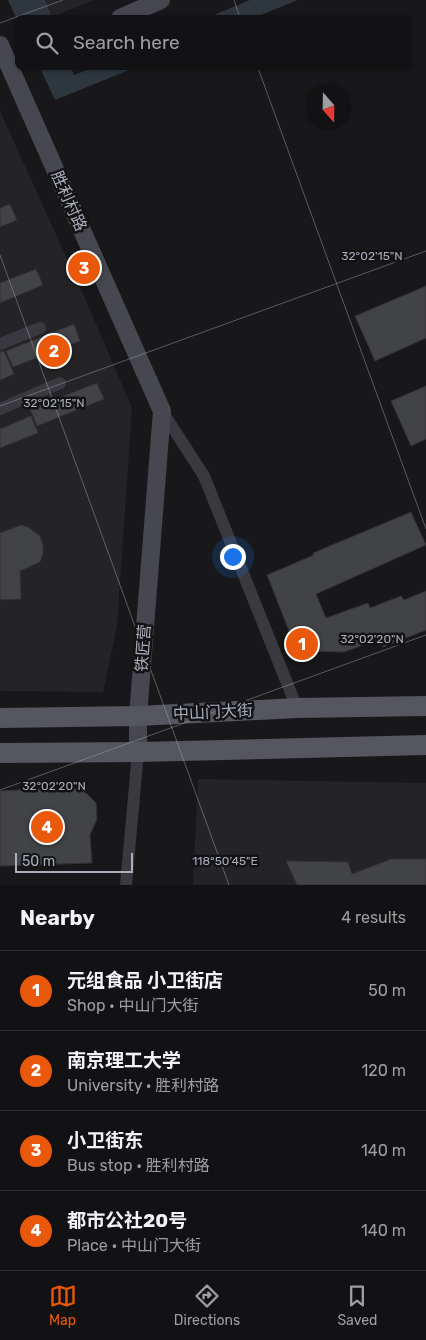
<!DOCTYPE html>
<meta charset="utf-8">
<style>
:root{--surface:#121214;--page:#1b1b1d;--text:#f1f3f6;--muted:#9c9ea0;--line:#313234;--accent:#ea580c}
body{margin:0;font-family:Rubik,"Noto Sans SC",sans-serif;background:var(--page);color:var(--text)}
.compass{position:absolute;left:306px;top:85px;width:45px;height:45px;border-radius:50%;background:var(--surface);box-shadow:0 1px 4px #0004;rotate:160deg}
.scale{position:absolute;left:15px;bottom:12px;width:118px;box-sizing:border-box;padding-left:5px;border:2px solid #aaaeba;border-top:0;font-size:14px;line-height:18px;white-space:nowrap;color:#aaaeba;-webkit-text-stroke:4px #131315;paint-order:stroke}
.you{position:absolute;left:232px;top:556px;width:18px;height:18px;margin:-12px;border:4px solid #fff;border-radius:50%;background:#1a73e8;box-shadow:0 0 0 8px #1a73e833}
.badge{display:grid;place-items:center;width:32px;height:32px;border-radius:50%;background:var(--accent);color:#fff;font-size:16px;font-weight:700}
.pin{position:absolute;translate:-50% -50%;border:2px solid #fff;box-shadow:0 1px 5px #0006}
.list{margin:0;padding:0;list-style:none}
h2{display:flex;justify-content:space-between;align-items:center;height:65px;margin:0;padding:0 20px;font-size:21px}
h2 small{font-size:16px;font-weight:400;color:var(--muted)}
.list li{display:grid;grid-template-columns:32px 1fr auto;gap:15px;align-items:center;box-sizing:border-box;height:80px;padding:0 20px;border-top:1px solid var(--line)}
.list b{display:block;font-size:19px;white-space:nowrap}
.list p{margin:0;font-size:16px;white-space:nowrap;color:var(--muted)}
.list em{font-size:16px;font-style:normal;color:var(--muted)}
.icon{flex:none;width:28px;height:28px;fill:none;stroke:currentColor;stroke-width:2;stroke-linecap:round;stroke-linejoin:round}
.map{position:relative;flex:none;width:426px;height:885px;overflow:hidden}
.search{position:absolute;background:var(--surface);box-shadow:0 1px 4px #0004;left:15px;right:15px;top:15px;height:55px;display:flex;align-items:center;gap:12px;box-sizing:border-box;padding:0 18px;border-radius:8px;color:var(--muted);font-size:19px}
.sheet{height:385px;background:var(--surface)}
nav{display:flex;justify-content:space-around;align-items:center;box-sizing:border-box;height:70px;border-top:1px solid var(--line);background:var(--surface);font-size:14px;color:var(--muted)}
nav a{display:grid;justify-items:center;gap:2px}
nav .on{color:var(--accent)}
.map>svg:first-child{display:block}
.built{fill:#242427}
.water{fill:#2e363e}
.building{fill:#424347;stroke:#323236}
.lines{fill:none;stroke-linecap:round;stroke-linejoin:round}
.street{stroke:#39393f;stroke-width:12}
.secondary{stroke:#47484f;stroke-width:18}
.primary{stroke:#55565e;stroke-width:20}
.ticks{fill:none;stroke:#aaaeba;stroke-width:1;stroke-opacity:0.45}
.labels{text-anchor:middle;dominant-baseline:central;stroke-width:5;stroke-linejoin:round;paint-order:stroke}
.street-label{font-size:16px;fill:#aaaeba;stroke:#131315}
.ticks-label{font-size:12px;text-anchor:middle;fill:#aaaeba;stroke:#131315;stroke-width:5;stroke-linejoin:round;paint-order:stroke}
</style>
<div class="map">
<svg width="426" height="885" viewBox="0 0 426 885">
<rect width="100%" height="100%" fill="#18181a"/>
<g class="built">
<polygon points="45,0 94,0 52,17"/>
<polygon points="0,111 83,294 132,408 117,626 103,692 0,691"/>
<polygon points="198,779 426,783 426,885 193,885"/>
</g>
<g class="water">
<polygon points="8,0 45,0 52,17 18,18 17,20"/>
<polygon points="250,0 298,0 256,17 209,17"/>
<polygon points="40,68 71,68 74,75 91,68 134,68 55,100"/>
</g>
<g class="building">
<polygon points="10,204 17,220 0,227 0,208"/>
<polygon points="36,269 43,285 0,303 0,283"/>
<polygon points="426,286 426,338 375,361 355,316"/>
<polygon points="74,324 80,341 13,367 6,351"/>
<polygon points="4,351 14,374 0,380 0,352"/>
<polygon points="97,383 104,399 37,426 30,409"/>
<polygon points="426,386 426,439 411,446 391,401"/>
<polygon points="31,416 38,433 0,448 0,429"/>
<polygon points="411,512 426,545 316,594 326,618 368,603 370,608 401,596 404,600 426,591 426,630 383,647 380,639 344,652 297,651 267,575 314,555 313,553"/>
<polygon points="21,525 28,527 40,536 43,545 43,553 40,562 20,571 21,599 0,600 0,533"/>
<polygon points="72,787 84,791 96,803 97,819 90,835 92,863 0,866 0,791"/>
<polygon points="391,859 426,859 426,885 297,885 286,861 348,862 352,874"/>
</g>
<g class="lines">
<g class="street">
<polyline points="0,344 40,328"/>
<polyline points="0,409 60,383"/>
<polyline points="162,411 204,476 297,708"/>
<polyline points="126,885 138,752"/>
</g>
<g class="secondary">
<polyline points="120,18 161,0"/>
<polyline points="0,45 162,411 138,716 138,752"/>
</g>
<g class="primary">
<polyline points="0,718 138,716 297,708 426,706"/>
<polyline points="0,753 138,752 426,745"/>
</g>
</g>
<path class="ticks" d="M234,0L240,18M0,23L63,0M258,68L426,529M0,255L229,885M0,406L426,251M0,790L426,635"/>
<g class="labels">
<g class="street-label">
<text transform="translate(69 201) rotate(66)">胜利村路</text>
<text transform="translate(143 648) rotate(-86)">铁匠营</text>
<text transform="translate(213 712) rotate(-3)">中山门大街</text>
</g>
</g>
<g class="ticks-label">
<text x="372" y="260">32°02'15"N</text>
<text x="54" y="407">32°02'15"N</text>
<text x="372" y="643">32°02'20"N</text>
<text x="54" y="790">32°02'20"N</text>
<text x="225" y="865">118°50'45"E</text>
</g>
</svg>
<svg class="compass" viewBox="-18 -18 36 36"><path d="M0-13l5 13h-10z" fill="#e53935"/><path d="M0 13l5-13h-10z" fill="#9c9ea0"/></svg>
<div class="scale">50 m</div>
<div class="you"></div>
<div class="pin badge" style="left:302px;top:644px">1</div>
<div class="pin badge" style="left:54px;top:351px">2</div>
<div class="pin badge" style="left:84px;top:268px">3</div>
<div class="pin badge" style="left:47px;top:827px">4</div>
<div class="search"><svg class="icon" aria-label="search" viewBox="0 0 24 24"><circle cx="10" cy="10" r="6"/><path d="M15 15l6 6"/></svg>Search here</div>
</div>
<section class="sheet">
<h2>Nearby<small>4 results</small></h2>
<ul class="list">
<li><span class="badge">1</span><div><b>元组食品 小卫街店</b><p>Shop · 中山门大街</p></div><em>50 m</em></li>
<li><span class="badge">2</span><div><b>南京理工大学</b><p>University · 胜利村路</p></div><em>120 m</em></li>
<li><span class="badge">3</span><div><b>小卫街东</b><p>Bus stop · 胜利村路</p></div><em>140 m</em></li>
<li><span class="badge">4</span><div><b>都市公社20号</b><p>Place · 中山门大街</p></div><em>140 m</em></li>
</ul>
</section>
<nav>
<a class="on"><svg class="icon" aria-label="map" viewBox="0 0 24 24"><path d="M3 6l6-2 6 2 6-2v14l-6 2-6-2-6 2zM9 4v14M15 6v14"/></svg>Map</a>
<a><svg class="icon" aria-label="directions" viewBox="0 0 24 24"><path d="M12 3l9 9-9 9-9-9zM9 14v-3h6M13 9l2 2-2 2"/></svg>Directions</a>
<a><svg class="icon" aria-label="saved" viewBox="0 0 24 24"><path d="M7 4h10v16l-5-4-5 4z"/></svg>Saved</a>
</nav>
